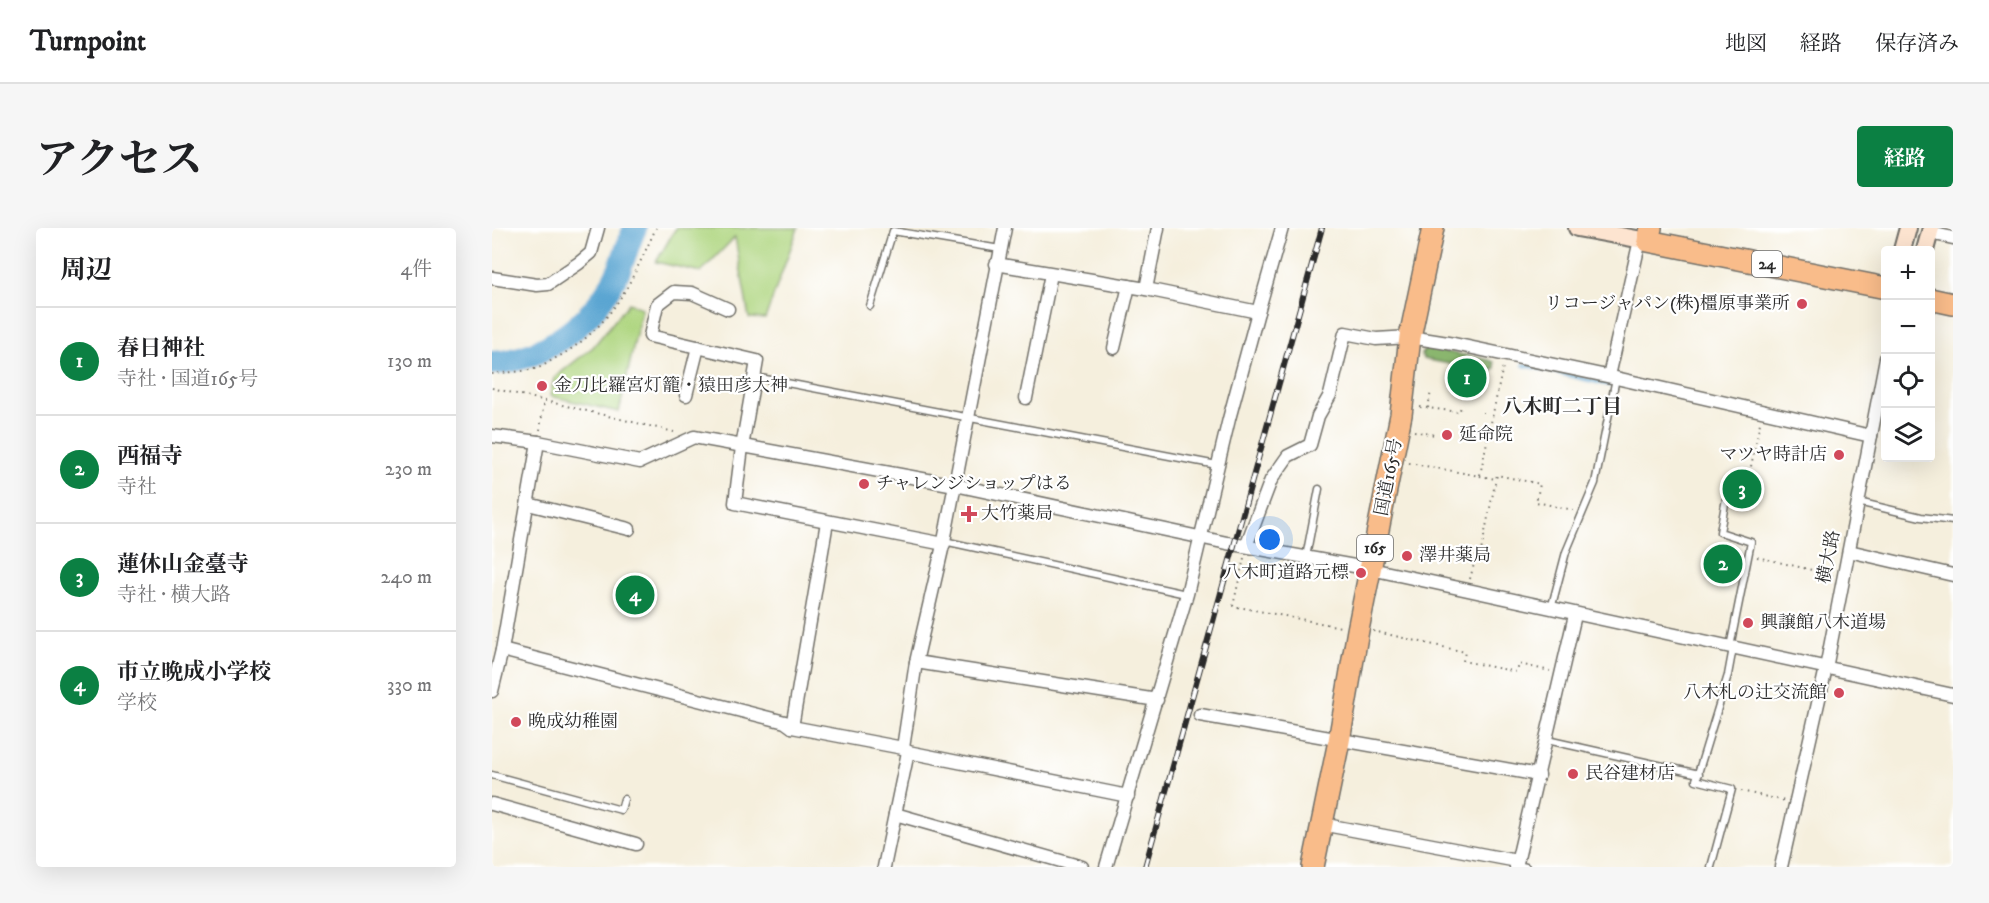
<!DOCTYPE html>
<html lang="ja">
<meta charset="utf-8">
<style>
:root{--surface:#fff;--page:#f6f6f6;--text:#202124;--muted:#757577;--line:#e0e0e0;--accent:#0b8043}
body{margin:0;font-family:"IM FELL DW Pica","Noto Serif JP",serif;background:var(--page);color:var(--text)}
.controls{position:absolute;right:18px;top:18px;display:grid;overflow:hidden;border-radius:6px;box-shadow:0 6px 24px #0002}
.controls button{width:54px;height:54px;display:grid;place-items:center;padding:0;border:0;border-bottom:2px solid var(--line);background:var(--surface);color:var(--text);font:30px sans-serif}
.you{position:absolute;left:778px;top:312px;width:21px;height:21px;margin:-15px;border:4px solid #fff;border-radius:50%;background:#1a73e8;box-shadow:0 0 0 9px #1a73e833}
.badge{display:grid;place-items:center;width:39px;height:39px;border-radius:50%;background:var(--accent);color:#fff;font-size:20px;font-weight:700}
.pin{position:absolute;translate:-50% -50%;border:3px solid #fff;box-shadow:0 2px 6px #0006}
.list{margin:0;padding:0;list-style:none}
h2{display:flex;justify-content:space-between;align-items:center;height:78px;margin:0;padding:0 24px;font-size:26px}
h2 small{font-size:20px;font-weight:400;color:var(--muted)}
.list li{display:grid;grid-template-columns:39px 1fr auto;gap:18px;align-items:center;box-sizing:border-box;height:108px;padding:0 24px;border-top:2px solid var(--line)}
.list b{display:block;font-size:22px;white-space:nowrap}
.list p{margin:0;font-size:20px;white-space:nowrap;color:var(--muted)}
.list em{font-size:20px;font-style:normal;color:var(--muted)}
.icon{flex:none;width:33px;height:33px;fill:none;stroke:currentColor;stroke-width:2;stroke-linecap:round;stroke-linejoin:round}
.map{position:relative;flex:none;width:1461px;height:639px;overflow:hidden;border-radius:6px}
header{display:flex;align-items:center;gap:36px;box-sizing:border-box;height:84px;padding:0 30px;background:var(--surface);border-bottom:2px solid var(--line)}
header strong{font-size:28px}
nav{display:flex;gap:33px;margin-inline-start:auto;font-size:21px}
.intro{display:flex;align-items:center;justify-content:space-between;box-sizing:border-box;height:144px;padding:0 36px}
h1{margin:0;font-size:42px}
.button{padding:15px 27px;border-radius:6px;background:var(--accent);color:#fff;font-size:21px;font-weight:700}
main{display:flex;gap:36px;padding:0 36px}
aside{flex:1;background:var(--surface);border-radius:6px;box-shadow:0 6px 24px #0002}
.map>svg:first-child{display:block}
.green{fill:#aed57f;stroke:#6c8055;stroke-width:1.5}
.forest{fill:#8ab66e;stroke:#5a704c;stroke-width:1.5}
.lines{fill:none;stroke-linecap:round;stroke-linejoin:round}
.stream{stroke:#5aa5d2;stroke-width:4}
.river{stroke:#5aa5d2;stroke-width:24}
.lane-casing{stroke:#727069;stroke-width:9}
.street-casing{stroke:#727069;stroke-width:15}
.secondary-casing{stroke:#727069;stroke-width:20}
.highway-casing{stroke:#727069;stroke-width:24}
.path{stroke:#727069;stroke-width:2;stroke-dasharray:1.5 4.5;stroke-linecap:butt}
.lane{stroke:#fff;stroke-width:6}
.street{stroke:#fff;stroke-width:12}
.secondary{stroke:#fde4d0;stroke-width:16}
.highway{stroke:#f9bc8a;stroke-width:21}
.rail-casing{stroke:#2b2b2b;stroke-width:6}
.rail{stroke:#fff;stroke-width:4;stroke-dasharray:11;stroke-linecap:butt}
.poi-dot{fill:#d1495b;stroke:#fff;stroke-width:2}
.labels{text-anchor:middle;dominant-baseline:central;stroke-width:4.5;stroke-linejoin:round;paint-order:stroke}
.shield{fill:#fff;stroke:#6b6b6b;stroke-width:1.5}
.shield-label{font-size:16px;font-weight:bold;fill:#2b2b2b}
.poi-label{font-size:18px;fill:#2b2b2b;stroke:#fff;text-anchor:start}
.street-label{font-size:18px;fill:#2b2b2b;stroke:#fff}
.neighbourhood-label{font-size:20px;font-weight:bold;fill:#2b2b2b;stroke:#fff}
</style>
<header>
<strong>Turnpoint</strong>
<nav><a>地図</a><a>経路</a><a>保存済み</a></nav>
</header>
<div class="intro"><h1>アクセス</h1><a class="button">経路</a></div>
<main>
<aside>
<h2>周辺<small>4件</small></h2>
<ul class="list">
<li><span class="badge">1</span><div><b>春日神社</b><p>寺社 · 国道165号</p></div><em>130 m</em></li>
<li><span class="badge">2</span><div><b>西福寺</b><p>寺社</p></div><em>230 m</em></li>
<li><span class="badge">3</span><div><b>蓮休山金臺寺</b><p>寺社 · 横大路</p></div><em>240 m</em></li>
<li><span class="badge">4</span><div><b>市立晩成小学校</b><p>学校</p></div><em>330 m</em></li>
</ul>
</aside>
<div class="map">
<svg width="1461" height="639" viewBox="0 0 1461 639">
<rect width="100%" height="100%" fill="#fff"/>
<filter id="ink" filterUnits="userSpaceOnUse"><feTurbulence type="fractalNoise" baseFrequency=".0167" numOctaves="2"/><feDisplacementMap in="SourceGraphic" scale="12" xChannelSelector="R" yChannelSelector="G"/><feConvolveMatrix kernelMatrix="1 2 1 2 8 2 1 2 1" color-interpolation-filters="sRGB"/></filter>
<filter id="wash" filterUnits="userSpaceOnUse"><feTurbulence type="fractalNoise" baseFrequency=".008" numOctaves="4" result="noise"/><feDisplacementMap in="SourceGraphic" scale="24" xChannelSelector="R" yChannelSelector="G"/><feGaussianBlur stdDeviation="1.35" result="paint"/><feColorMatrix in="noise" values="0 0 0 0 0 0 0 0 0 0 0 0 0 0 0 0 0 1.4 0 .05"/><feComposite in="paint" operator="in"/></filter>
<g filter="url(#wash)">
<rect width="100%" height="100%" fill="#f5efdd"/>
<g class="green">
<polygon points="184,0 306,0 273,91 257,90 243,9 209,44 164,34"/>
<polygon points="137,75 150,80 127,184 58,168 62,150 101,119"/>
</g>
<polygon class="forest" points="934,120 997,132 1002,134 1003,141 998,144 932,131 929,126"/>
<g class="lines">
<polyline class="stream" points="1032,137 1118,157"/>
<path class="river" d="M0,135C52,132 98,96 122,52C131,36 135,17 143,0"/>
</g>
</g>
<g filter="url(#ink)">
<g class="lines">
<g class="lane-casing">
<g id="lane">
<polyline points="378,78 401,3 508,21"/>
<polyline points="263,149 725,237"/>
<polyline points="1237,254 1228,304 1259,314 1238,419"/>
<polyline points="1366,274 1429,289 1461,293"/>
<polyline points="452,313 694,366"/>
<polyline points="814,329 827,261"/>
<polyline points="1059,381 1074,324 1103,255 1124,150"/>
<polyline points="1055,512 1207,546"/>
<polyline points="0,547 129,582 132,571"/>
<polyline points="1025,637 1034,639"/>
<polyline points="1219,639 1240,561 1204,552 1236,447 1241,420"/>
</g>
</g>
<g class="street-casing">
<g id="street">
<polyline points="1438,5 1461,10"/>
<polyline points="504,36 654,61 766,84 737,191 695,366 614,639"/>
<polyline points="0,50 45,57 56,56 87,35 99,25 106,0"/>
<polyline points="654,61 666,0"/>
<polyline points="236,81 200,65 182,64 165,77 158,108 265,133 250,219 243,275 452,316"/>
<polyline points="766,84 790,0"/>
<polyline points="622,120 637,58"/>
<polyline points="1117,148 1148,12"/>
<polyline points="194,167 206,119"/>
<polyline points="534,170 559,46"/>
<polyline points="0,208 46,214 148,234 202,209 463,257 735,315 879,341 1461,467"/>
<polyline points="36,276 137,301"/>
<polyline points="754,318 779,252 796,228 818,217 826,188 838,167 853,105 884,111 918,109 962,116 1124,150 1379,208"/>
<polyline points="1357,323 1461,347"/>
<polyline points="10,422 293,494 300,499 411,520"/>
<polyline points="424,434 665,472"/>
<polyline points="0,463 10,422 46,214"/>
<polyline points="708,487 1047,547"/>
<polyline points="300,499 335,294"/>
<polyline points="416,524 636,568"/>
<polyline points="0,576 144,616"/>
<polyline points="403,586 590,639"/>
<polyline points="829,596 1025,633"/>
<polyline points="392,639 416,524 411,520 424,434 452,313 513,0"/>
<polyline points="1024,639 1083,387"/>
<polyline points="1289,639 1334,440 1394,130"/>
</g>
</g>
<g class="secondary-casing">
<g id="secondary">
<polyline points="1085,0 1156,13"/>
<polyline points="1410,22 1416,0"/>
<polyline points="1433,22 1439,0"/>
</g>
</g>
<g class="highway-casing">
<g id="highway">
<polyline points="1159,0 1156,13 1394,60"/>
<polyline points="1438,71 1461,76"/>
<polyline points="821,639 847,513 866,402 909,187 918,109 941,0"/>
</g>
</g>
<g class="path">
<path d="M0,146C15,144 32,144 46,140C52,138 59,132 66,129C121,98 139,54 164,0"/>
<polyline points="0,160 182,204"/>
<polyline points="928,179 967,184 969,179"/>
<polyline points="936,180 939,163"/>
<polyline points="990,184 991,184"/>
<polyline points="48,202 52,173"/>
<polyline points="922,203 943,207"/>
<polyline points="917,235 1004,251 1005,247 1048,256 1044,274 1081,282"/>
<polyline points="1243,246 1257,248 1268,195"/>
<polyline points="988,247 1011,138"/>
<polyline points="1265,329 1341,347"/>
<polyline points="752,330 741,378 849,399"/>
<polyline points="978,351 983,332 987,333 1004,251"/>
<polyline points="881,403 973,424 971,433 1025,444 1027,436 1058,443"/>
<polyline points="1249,563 1293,573"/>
</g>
<use href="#lane" class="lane"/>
<use href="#street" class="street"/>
<use href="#secondary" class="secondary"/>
<use href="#highway" class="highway"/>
<g class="rail-casing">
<polyline id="rail" points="653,639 830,0"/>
</g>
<use href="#rail" class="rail"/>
</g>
</g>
<g class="poi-dot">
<circle cx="1310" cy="76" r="6"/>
<circle cx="50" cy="158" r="6"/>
<circle cx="955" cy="207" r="6"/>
<circle cx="1347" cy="227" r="6"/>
<circle cx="372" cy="256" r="6"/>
<path d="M474 277h6v6h6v6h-6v6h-6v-6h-6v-6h6z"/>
<circle cx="915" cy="328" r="6"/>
<circle cx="869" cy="345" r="6"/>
<circle cx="1256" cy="395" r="6"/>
<circle cx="1347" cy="465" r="6"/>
<circle cx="24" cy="494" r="6"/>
<circle cx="1081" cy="546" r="6"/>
</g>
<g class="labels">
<g class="shield">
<rect x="1260" y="23" width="30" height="26" rx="4.5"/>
<rect x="865" y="307" width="36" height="26" rx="4.5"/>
</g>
<g class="shield-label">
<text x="1275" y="36">24</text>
<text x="883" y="320">165</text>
</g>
<g class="poi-label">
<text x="1298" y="76" text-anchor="end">リコージャパン(株)橿原事業所</text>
<text x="62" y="158">金刀比羅宮灯籠・猿田彦大神</text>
<text x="967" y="207">延命院</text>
<text x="1335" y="227" text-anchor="end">マツヤ時計店</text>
<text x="384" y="256">チャレンジショップはる</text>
<text x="489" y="286">大竹薬局</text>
<text x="927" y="328">澤井薬局</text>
<text x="857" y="345" text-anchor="end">八木町道路元標</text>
<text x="1268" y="395">興譲館八木道場</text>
<text x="1335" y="465" text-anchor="end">八木札の辻交流館</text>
<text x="36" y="494">晩成幼稚園</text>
<text x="1093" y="546">民谷建材店</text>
</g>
<g class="street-label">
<text transform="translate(897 249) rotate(-79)">国道165号</text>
<text transform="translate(1337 329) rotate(-79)">横大路</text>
</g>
<g class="neighbourhood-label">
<text x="1070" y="179">八木町二丁目</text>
</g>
</g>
</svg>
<div class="controls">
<button>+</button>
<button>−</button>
<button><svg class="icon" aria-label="locate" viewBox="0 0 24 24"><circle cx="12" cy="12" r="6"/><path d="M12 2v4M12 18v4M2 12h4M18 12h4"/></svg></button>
<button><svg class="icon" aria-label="layers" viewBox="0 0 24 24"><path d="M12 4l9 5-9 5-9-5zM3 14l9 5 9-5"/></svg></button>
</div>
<div class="you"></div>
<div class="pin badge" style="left:975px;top:150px">1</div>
<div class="pin badge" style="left:1231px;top:336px">2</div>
<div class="pin badge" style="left:1250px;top:261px">3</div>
<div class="pin badge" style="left:143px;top:367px">4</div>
</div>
</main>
